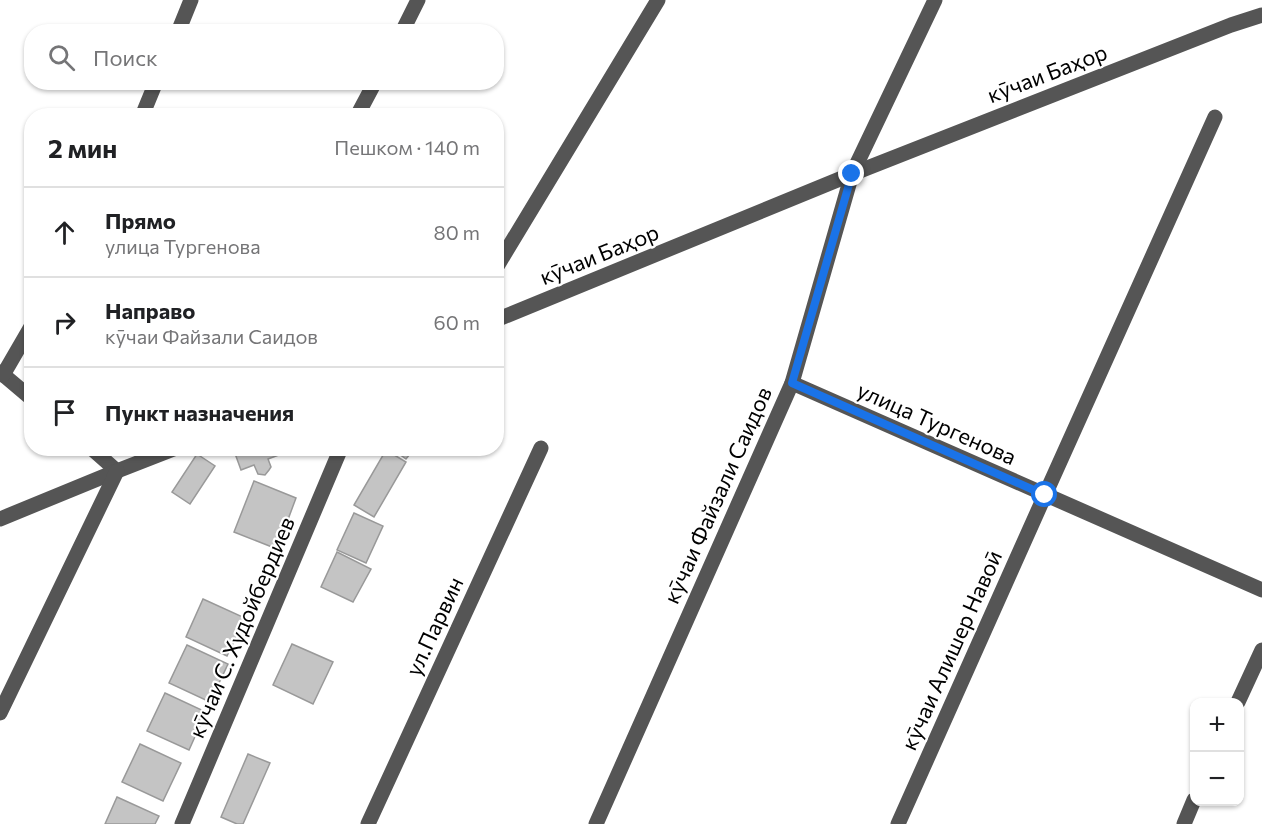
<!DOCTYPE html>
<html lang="ru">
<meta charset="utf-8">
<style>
:root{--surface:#fff;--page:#f6f6f6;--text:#202124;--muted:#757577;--line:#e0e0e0}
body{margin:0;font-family:Commissioner,sans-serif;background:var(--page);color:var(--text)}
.controls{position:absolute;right:18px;bottom:18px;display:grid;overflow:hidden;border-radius:12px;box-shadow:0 2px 4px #0004}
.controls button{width:54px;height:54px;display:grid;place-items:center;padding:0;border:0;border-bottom:2px solid var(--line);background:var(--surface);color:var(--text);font:30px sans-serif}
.stop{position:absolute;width:18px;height:18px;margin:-14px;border:4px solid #1a73e8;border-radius:50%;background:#fff}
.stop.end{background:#1a73e8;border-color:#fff;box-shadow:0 2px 6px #0008}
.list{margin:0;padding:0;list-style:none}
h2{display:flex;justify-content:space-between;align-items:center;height:78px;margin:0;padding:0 24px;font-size:26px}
h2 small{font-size:20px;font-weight:400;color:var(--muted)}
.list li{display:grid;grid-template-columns:39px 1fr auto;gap:18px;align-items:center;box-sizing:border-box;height:90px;padding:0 24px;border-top:2px solid var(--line)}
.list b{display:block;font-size:22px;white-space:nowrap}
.list p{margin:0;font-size:20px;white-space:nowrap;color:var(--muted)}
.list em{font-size:20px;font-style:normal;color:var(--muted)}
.icon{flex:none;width:33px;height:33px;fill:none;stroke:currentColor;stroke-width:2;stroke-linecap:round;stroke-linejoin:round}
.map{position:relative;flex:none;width:1262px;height:824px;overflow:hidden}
.search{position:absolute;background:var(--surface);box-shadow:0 2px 4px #0004;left:24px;top:24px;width:480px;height:66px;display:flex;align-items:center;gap:15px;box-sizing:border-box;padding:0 21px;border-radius:24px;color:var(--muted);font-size:22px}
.panel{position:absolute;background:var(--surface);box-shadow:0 2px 4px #0004;left:24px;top:108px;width:480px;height:348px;border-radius:24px}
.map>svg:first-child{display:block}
.building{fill:#c4c4c4;stroke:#999;stroke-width:1.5}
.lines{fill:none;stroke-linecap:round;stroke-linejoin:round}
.minor{stroke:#555;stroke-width:15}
.route{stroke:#1a73e8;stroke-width:8}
.labels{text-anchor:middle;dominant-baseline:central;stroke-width:4.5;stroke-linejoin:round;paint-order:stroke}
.street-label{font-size:22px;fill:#000;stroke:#fff}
</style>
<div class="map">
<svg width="1262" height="824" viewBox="0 0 1262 824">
<rect width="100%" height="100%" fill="#fff"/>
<g class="building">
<polygon points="233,448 282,448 284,453 268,459 271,467 269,470 265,475 258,474 254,465 241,470"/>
<polygon points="391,448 414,448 414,449 406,459"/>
<polygon points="386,450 406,462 374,517 354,505"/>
<polygon points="197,454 215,466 190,504 172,492"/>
<polygon points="254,481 296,498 277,549 234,532"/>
<polygon points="354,513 383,526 366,563 337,550"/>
<polygon points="337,552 371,569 353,602 321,587"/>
<polygon points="203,599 245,618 227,656 186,637"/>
<polygon points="292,644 333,662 313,704 273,685"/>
<polygon points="187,645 228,664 210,702 169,683"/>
<polygon points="165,693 206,712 189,750 147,731"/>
<polygon points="140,744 181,763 163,801 122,782"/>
<polygon points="248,754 270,763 243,824 237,824 221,817"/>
<polygon points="117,797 159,816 155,824 105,824"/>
</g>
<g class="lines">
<g class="minor">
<polyline points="178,32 191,0"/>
<polyline points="402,32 418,0"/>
<polyline points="142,116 156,82"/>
<polyline points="357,116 375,82"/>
<polyline points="496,268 658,0"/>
<polyline points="496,320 852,174 1231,25 1262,15"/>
<polyline points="0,372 32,399"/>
<polyline points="3,375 32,325"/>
<polyline points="792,383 1262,590"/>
<polyline points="91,448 117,471"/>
<polyline points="0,519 117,471 176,448"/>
<polyline points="1238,702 1262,650"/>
<polyline points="0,713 117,471"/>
<polyline points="182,824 341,448"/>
<polyline points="368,824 541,448"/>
<polyline points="596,824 792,383 852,174 935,0"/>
<polyline points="898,824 1045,495 1215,117"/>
<polyline points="1184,824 1194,800"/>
</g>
</g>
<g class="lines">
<polyline class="route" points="852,174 792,383 1045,495"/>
</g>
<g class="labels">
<g class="street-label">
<text transform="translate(1047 73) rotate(-21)">кӯчаи Баҳор</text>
<text transform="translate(599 254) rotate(-22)">кӯчаи Баҳор</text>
<text transform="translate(937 423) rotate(24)">улица Тургенова</text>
<text transform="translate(717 495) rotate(-66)">кӯчаи Файзали Саидов</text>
<text transform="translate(434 626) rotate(-65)">ул.Парвин</text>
<text transform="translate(241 627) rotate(-67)">кӯчаи С. Худойбердиев</text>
<text transform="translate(951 650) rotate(-66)">кӯчаи Алишер Навоӣ</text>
</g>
</g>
</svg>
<div class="controls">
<button>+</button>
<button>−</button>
</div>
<div class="stop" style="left:1045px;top:495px"></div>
<div class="stop end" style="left:852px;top:174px"></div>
<div class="search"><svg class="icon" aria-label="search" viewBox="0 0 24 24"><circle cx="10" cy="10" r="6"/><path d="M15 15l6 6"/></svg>Поиск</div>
<section class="panel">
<h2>2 мин<small>Пешком · 140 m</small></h2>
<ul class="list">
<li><svg class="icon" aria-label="ahead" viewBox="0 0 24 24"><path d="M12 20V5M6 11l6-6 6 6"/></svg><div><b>Прямо</b><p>улица Тургенова</p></div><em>80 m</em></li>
<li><svg class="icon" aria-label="right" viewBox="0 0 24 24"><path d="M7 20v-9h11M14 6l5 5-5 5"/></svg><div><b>Направо</b><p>кӯчаи Файзали Саидов</p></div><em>60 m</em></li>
<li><svg class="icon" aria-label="arrive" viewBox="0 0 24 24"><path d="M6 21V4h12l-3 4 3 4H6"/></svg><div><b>Пункт назначения</b></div></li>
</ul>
</section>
</div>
